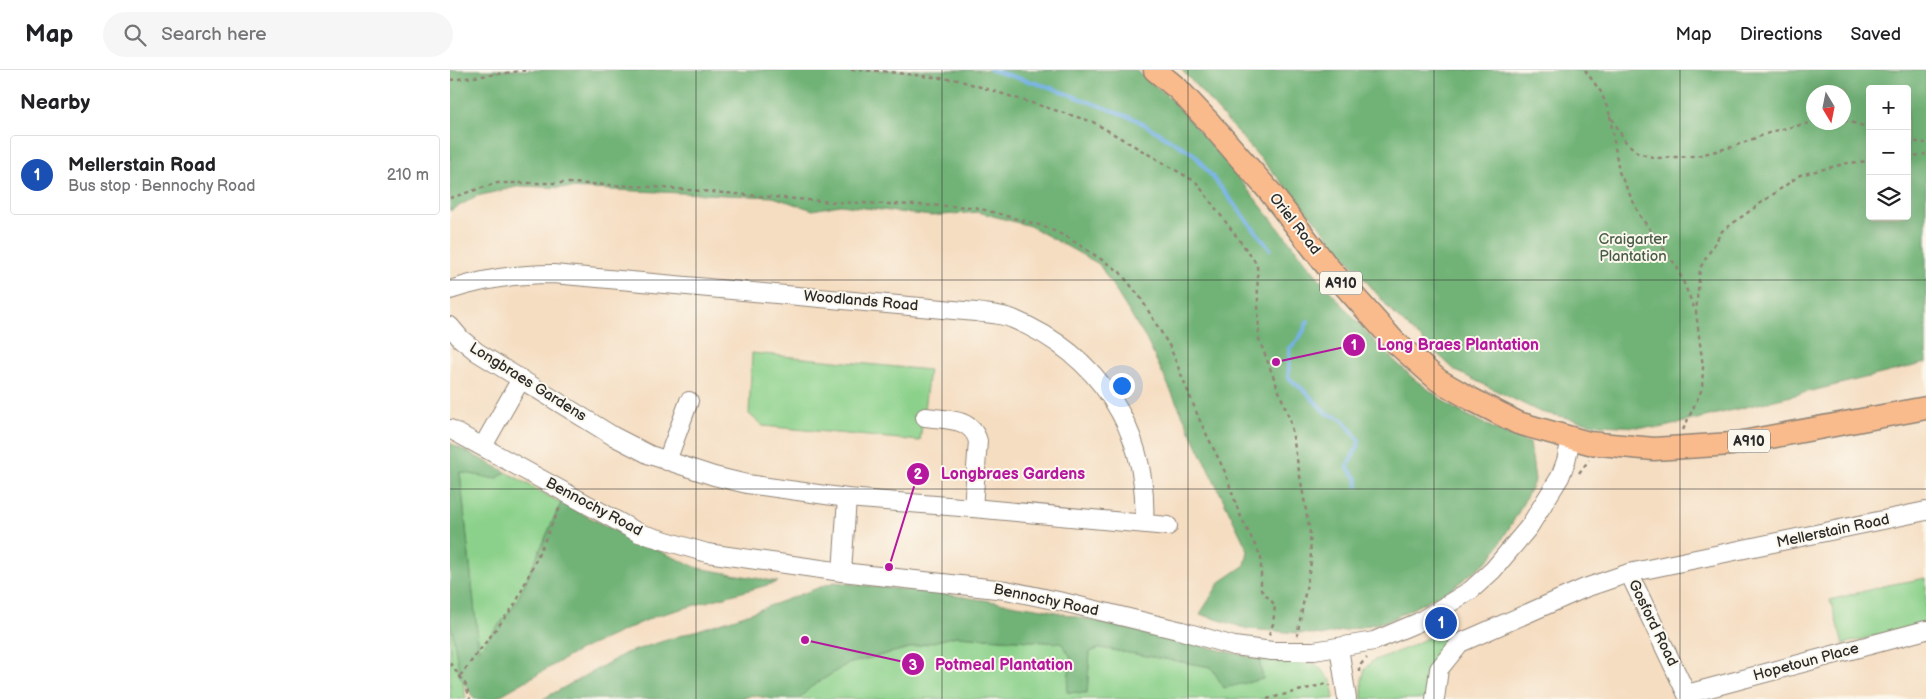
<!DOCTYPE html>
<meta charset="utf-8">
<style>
:root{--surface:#fff;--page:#f6f6f6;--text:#202124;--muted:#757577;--line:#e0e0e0;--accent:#b45309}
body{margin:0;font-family:"Balsamiq Sans",sans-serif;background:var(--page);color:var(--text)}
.controls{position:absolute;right:15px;top:15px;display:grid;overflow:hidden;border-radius:5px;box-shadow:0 5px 20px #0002}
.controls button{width:45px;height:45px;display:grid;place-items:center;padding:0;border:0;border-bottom:1px solid var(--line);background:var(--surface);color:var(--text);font:25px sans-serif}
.compass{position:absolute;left:1356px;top:15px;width:45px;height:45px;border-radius:50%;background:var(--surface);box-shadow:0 5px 20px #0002;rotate:170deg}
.you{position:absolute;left:671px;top:315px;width:18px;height:18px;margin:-12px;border:4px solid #fff;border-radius:50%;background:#1a73e8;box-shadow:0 0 0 8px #1a73e833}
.badge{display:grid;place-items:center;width:32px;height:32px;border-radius:50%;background:var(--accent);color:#fff;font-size:16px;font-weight:700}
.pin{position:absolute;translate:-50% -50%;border:2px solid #fff;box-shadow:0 1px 5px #0006}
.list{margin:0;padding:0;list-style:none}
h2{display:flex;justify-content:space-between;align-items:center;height:65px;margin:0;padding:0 20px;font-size:21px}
h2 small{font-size:16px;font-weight:400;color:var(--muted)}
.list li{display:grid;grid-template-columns:32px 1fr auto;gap:15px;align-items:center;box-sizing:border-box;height:80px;margin:0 10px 10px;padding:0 10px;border:1px solid var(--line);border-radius:5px}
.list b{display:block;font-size:19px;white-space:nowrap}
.list p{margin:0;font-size:16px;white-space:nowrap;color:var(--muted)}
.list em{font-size:16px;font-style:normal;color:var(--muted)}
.icon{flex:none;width:28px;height:28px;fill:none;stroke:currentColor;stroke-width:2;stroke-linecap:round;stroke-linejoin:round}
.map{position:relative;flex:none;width:1476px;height:629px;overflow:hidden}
header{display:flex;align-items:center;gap:30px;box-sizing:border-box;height:70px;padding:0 25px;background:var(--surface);border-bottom:1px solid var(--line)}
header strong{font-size:24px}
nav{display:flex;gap:28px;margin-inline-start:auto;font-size:18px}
.search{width:350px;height:45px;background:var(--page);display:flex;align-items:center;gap:12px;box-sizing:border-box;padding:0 18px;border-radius:28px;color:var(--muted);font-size:19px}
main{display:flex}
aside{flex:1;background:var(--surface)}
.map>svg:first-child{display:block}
.green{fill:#8cd18b;stroke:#5c7e5b}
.forest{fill:#71b377;stroke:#4e6f51;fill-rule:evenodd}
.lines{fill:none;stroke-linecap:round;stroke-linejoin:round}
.stream{stroke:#74b1e6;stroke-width:4}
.minor-casing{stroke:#908476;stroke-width:20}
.major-casing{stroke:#908476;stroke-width:25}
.path{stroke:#908476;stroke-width:2.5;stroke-dasharray:4 4;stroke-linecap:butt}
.minor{stroke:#fff;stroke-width:18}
.major{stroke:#fabb8c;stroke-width:22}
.grid{fill:none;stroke:#2b2b2b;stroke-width:1;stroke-opacity:0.55}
.labels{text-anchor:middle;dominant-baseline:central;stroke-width:4;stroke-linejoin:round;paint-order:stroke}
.shield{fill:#fbf7ec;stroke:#696865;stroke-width:1}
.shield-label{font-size:14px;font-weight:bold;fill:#2b2b2b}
.street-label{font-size:15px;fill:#2b2b2b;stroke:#fbf7ec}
.park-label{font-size:15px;fill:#485d48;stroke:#fbf7ec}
.leader{fill:none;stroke:#b5179e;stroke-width:2}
.callout-dot{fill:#b5179e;stroke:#fbf7ec;stroke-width:2}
.mark-label{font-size:15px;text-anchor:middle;font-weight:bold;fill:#fff}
.callout-label{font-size:16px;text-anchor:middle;font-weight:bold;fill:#b5179e;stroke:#fbf7ec;stroke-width:4;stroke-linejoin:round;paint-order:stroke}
</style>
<header>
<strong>Map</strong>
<div class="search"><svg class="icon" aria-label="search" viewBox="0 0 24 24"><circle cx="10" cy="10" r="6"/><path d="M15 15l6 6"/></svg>Search here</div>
<nav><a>Map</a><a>Directions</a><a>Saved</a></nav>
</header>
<main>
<aside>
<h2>Nearby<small></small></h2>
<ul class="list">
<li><span class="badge" style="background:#1a4fb4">1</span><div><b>Mellerstain Road</b><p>Bus stop · Bennochy Road</p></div><em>210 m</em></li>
</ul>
</aside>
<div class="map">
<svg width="1476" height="629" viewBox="0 0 1476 629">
<rect width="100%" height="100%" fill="#fbf7ec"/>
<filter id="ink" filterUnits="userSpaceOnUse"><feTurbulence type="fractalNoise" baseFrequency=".02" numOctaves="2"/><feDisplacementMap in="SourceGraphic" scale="10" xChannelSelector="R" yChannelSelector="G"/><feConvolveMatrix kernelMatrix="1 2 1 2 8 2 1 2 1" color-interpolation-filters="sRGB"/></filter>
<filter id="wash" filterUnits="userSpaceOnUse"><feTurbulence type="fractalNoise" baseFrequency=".0096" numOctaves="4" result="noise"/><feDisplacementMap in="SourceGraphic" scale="20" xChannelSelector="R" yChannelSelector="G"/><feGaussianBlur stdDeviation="1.12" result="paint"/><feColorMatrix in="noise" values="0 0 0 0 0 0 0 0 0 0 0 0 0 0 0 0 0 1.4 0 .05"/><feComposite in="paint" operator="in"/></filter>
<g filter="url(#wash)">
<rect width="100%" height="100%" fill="#f5ddc1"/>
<g class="green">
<polygon points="302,283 479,300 470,371 313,356 299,344"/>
<polygon points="10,402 46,409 56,402 111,433 66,533 29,581"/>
<polygon points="1476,508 1476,553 1393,574 1380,530 1438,515"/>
<polygon points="0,539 16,629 0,629"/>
<polygon points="999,557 1008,572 979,629 912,629 912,610 915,599 922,591 957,578"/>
<polygon points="506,566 611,573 621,587 617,622 637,623 640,582 650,578 761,597 813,609 809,589 839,593 866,594 881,610 884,629 349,629 361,617 397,594"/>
</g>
<g class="forest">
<polygon points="0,0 686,0 721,29 778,95 872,212 927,274 964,309 1005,339 1055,364 1080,373 1085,410 1068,443 1041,488 1003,518 938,551 874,565 798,559 750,544 770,512 795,495 798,481 696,269 649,194 580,156 528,142 481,146 390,135 363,140 323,127 71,116 27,126 0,141"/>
<path d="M732,0H1476V293L1210,358L1149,355L1090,342L1006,301L944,244L851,134ZM1420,19H1457V146H1420ZM1394,22V52H1364V22Z"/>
<polygon points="0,373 56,402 46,409 10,402 29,580 66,533 111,433 184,470 248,498 328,512 206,546 128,581 44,629 24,629 10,606 0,549"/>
<polygon points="384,512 494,524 593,539 809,589 813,609 774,618 761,597 650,578 640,582 637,623 617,622 621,587 611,573 506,566 397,594 361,617 349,629 322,629 302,625 292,629 93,629 176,583 295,545"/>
</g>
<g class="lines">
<g class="stream">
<polyline points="541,0 599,17 685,49 744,84 820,179"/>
<path d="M858,251C853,262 849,272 839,278C841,289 837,298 839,308L858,324L876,343L892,349L909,370L908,376L897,397L907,409L908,416"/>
</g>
</g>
</g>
<g filter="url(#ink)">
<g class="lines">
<g class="minor-casing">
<g id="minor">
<path d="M0,220C33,209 68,204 103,204L526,242C538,244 552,244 563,249C649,285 699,361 694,453"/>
<polyline points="0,256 11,269 27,282 163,366 200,385 264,406 297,414 397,428 523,438 718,456"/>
<path d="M475,347C496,350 521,347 528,371L523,438"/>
<polyline points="0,359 189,463 257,483 392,502 556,520 613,532 732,561 784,576 822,581 864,581 924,571 969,552 1021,520 1043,500 1079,457 1110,407 1116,391 1121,369"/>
<polyline points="33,376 71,309"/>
<polyline points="217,391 239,331"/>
<polyline points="392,502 397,428"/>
<polyline points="1179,503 1239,629"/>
<polyline points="889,577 897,629"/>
<polyline points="1237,624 1476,560"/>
<polyline points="985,629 989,599 1010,573 1135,518 1179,503 1476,441"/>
</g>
</g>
<g class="major-casing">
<polyline id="major" points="705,0 728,19 758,51 820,122 877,196 944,271 988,310 1021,329 1068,353 1139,373 1204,379 1282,374 1476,338"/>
</g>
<g class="path">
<polyline points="401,0 430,1 508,10 643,52 746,112 807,194 809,269 840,350 860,463 861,492 847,566"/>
<polyline points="1135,0 1151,22 1160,45 1175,71 1188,83 1206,88 1246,86 1282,77 1324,61 1364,52"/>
<polyline points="0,10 80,0"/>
<polyline points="1160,46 1169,102 1190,146 1227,197 1245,240"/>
<polyline points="1394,50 1420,58"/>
<polyline points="1457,71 1476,73"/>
<polyline points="1457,87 1476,84"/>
<polyline points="0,128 47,113 119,113 203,117 382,132 524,137 593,156 617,167 669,201 690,227 720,277 750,351 775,402 789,443 811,487 811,520 825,535 823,554 818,567"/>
<polyline points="1233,360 1252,319 1253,297 1246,242 1250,198 1272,161 1350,105 1398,93 1420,91"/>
<polyline points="1129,403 1139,390"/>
<polyline points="999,552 1004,560"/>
<polyline points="0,593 16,615 20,629"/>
<polyline points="909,602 909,596 917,588"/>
<polyline points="10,606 66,533 110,437"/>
<polyline points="817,629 875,614 880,615"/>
</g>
<use href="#minor" class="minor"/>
<use href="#major" class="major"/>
</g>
</g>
<path class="grid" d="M246,0V629M492,0V629M738,0V629M984,0V629M1230,0V629M0,210H1476M0,419H1476"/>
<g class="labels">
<g class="shield">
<rect x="870" y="201.5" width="42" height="23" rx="4"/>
<rect x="1278" y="359.5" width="42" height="23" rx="4"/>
</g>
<g class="shield-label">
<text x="891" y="213">A910</text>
<text x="1299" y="371">A910</text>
</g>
<g class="street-label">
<text transform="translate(845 154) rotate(52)">Oriel Road</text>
<text transform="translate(411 231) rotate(5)">Woodlands Road</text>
<text transform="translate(78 312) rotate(32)">Longbraes Gardens</text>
<text transform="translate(144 437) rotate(28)">Bennochy Road</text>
<text transform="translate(1383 461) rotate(-12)">Mellerstain Road</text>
<text transform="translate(596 530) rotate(12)">Bennochy Road</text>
<text transform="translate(1203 553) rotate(64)">Gosford Road</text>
<text transform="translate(1356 592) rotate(-15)">Hopetoun Place</text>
</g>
<g class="park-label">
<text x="1183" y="169">Craigarter<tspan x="1183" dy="17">Plantation</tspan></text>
</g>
</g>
<path class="leader" d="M826 292L904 275M439 497L468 404M355 570L463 594"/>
<g class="callout-dot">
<circle cx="826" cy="292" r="5"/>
<circle cx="439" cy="497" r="5"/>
<circle cx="355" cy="570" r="5"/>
<circle cx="904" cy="275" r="12"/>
<circle cx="468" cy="404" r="12"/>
<circle cx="463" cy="594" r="12"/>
</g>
<g class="mark-label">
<text x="904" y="280">1</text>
<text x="468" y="409">2</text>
<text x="463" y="600">3</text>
</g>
<g class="callout-label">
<text x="1008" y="280">Long Braes Plantation</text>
<text x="563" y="409">Longbraes Gardens</text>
<text x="554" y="600">Potmeal Plantation</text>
</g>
</svg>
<div class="controls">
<button>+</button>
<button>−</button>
<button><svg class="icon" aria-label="layers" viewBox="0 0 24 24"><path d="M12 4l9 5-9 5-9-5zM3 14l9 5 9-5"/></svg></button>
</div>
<svg class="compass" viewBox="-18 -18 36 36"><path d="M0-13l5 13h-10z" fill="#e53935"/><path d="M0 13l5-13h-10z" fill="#757577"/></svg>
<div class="you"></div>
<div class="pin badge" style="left:991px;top:553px;background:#1a4fb4">1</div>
</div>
</main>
